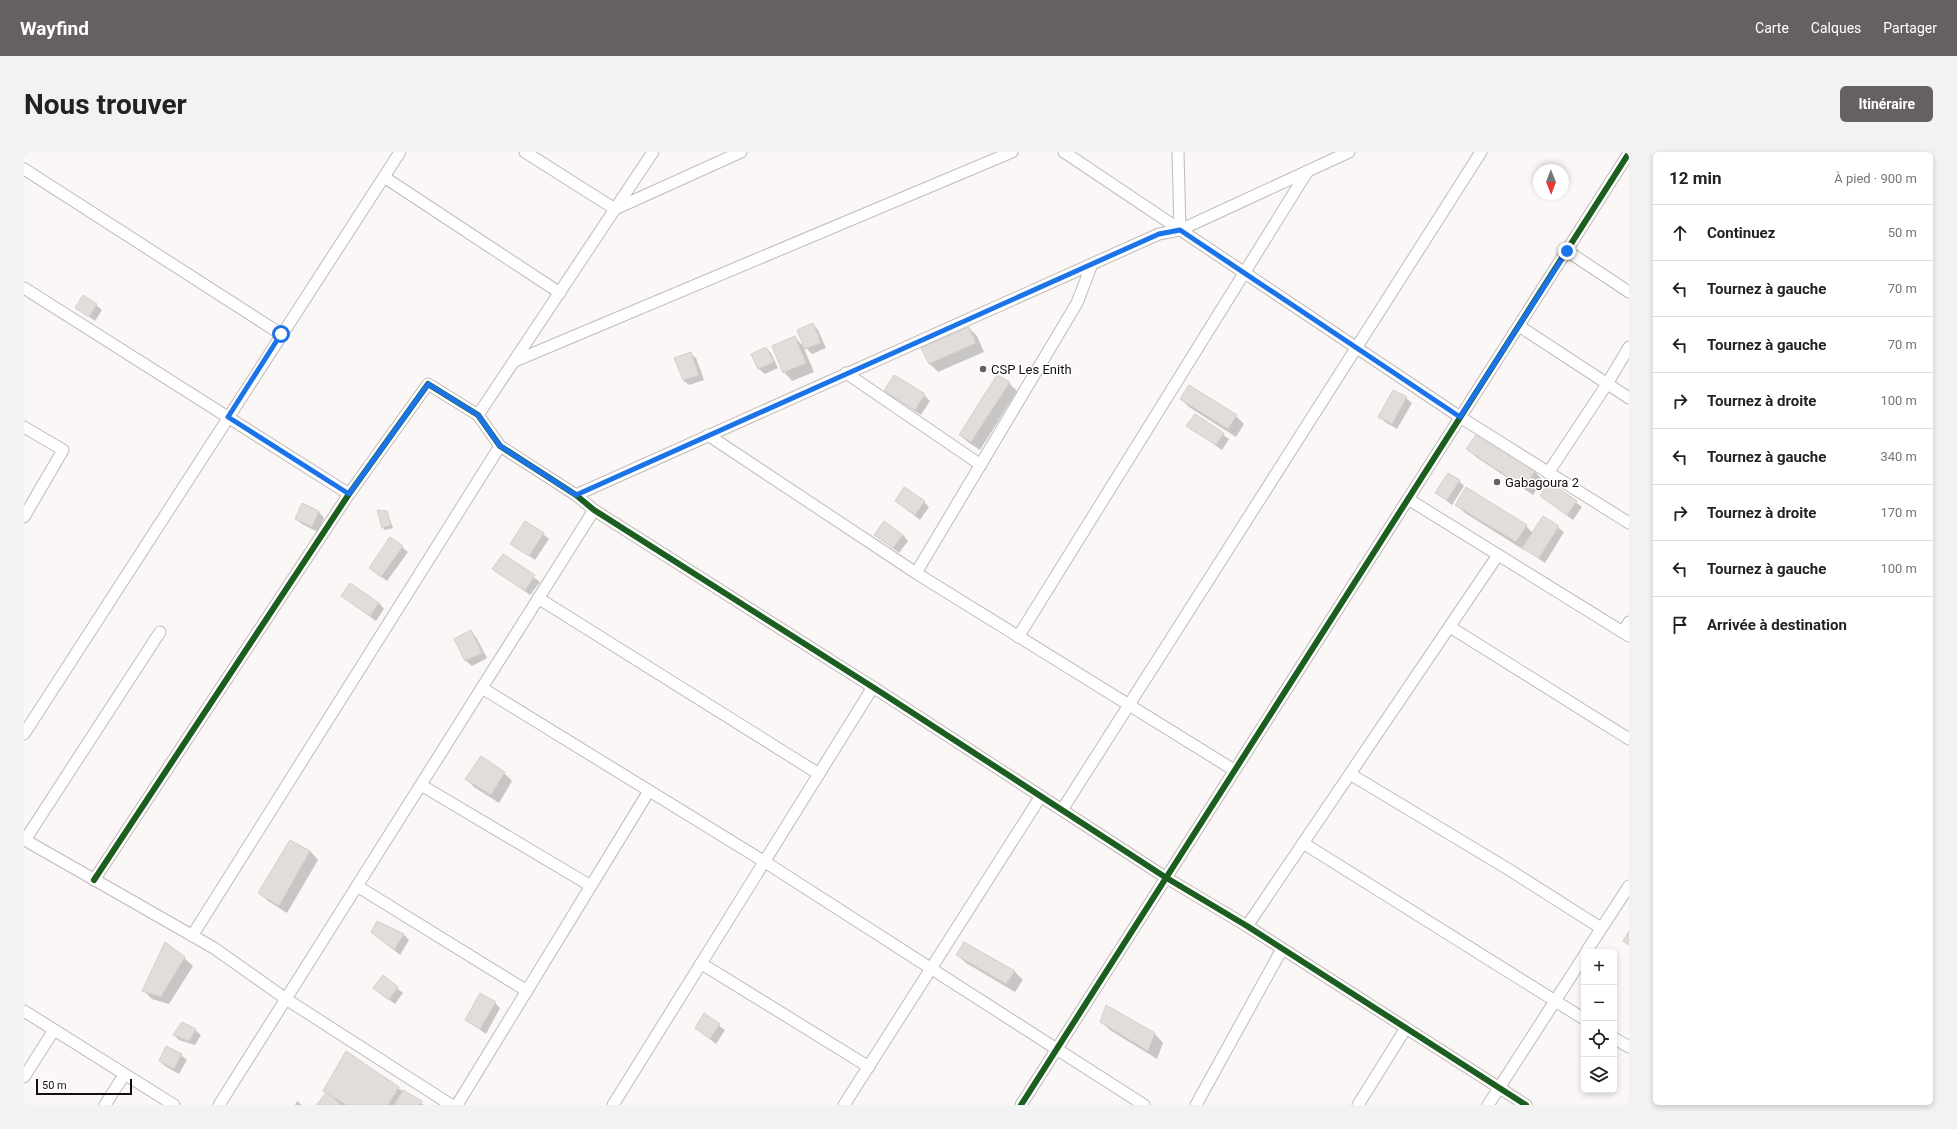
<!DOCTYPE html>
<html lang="fr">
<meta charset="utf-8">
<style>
:root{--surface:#fff;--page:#f2f2f2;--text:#222;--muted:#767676;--line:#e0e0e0;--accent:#666060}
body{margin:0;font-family:Roboto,sans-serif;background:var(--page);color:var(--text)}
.controls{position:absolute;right:12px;bottom:12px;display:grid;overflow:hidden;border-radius:6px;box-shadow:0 2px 6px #0003}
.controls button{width:36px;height:36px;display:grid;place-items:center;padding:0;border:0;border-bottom:1px solid var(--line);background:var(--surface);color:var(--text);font:20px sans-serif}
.compass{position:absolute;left:1509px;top:12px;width:36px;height:36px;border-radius:50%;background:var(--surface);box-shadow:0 2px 6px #0003;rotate:179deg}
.scale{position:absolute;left:12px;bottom:10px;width:96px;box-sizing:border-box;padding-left:4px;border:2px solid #160e0e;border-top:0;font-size:11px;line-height:14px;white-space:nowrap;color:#160e0e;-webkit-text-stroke:3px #fff;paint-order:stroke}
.stop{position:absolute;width:12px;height:12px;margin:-9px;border:3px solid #1a73e8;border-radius:50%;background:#fff}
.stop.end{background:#1a73e8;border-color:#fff;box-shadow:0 1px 4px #0008}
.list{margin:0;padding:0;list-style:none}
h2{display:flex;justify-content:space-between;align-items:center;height:52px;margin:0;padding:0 16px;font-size:17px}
h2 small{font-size:13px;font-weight:400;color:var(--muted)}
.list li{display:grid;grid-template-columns:26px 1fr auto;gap:12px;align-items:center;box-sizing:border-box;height:56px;padding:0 16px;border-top:1px solid var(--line)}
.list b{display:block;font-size:15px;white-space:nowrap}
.list em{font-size:13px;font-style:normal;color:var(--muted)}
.icon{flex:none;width:22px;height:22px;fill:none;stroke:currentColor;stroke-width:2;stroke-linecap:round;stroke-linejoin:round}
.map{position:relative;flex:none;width:1605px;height:953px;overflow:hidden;border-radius:6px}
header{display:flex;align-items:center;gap:24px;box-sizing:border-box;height:56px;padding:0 20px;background:var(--accent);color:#fff}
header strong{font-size:19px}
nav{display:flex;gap:22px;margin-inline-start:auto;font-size:14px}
.intro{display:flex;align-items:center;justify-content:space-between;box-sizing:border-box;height:96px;padding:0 24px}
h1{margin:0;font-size:28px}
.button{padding:10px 18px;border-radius:6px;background:var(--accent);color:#fff;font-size:14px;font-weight:700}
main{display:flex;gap:24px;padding:0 24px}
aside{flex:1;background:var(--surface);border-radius:6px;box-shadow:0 2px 6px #0003}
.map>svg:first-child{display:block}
.shadow{fill:#0003}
.building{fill:#e2dcda;stroke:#d4cecd}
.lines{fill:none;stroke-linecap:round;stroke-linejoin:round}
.street-casing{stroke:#c1baba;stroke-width:13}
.street{stroke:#fefefe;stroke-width:11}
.cycleway-casing{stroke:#fff;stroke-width:8}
.cycleway{stroke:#1b5e20;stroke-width:6}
.route{stroke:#1a73e8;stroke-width:5}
.poi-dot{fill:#666060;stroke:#fff;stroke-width:1.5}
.labels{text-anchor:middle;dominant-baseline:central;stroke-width:3;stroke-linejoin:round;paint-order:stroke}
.poi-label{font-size:13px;fill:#160e0e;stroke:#fff;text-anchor:start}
</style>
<header>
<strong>Wayfind</strong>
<nav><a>Carte</a><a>Calques</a><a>Partager</a></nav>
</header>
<div class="intro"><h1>Nous trouver</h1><a class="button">Itinéraire</a></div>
<main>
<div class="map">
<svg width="1605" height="953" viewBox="0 0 1605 953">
<rect width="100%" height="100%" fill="#fbf7f7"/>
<g class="shadow">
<polygon points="72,153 78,158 71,169 53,156"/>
<polygon points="789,172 794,178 802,196 788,202 782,196"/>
<polygon points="945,176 953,184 960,200 914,220 906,212 899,196"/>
<polygon points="771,185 779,194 790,220 768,229 760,220"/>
<polygon points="742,196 747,201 754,216 741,222 735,217 728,202"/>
<polygon points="666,201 672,206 680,228 665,233 659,228 652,206"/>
<polygon points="871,225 900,243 906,249 897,263 867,244 862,239"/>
<polygon points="985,231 993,239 956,298 945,291 936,283"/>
<polygon points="1382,246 1388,251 1373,277 1361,270 1356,264"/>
<polygon points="1157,247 1212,264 1220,272 1212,285 1165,255"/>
<polygon points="1171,263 1205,287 1198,298 1164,274"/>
<polygon points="1454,282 1511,320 1519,328 1509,343 1452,305 1444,297"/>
<polygon points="1435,329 1440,334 1428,353 1413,341"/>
<polygon points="1526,331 1558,355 1549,368 1517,344"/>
<polygon points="872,349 900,350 905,355 896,368"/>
<polygon points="279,353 295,360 300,366 294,380 278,372 272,367"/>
<polygon points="1433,353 1502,374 1509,381 1519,365 1540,380 1521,411 1501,397 1500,398 1441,361"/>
<polygon points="363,360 369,376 361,378 359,376"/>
<polygon points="519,382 525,387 511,408 487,391"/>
<polygon points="851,383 879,383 884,389 875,401"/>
<polygon points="378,395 384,400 363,429 346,416"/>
<polygon points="479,403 516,430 506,443 470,417"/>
<polygon points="318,444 355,451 360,457 352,469"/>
<polygon points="447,479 452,485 463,506 448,514 442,509 431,487"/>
<polygon points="480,621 488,629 475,651 450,635 442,627"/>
<polygon points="266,689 286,699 294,708 263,761 244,749 236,741"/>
<polygon points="354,771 380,783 385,788 376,803 354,785"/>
<polygon points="940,791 991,820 999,828 991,840 942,811 933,803"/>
<polygon points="160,806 169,814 145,852 128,847 119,838"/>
<polygon points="359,825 379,841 371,852 356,841"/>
<polygon points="471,851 476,856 462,882 442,868"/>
<polygon points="1083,854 1131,882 1139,891 1133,907 1086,878 1077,870"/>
<polygon points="680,863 701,878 692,892 672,876"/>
<polygon points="159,871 171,878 177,883 171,893 155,888 150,883"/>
<polygon points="157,903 163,908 155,922 141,914 136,909"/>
<polygon points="374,936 400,953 294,953 303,942"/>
<polygon points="273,949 278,953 271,953"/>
</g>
<g class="building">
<polygon points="59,143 73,152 65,165 51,156"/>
<polygon points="789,171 797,191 781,197 773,178"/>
<polygon points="945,175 952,191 905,212 897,196"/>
<polygon points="771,184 782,211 759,221 748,194"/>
<polygon points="742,195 750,210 734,217 727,202"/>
<polygon points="667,200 675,223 659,228 650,206"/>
<polygon points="870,223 901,242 891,258 860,239"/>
<polygon points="973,223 986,230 947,290 935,283"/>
<polygon points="1165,233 1213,263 1204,277 1156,247"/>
<polygon points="1369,238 1383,245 1368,272 1354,265"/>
<polygon points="1171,262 1200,281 1192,293 1162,274"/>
<polygon points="1454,280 1511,319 1500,336 1442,297"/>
<polygon points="1424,321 1436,328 1423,348 1411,341"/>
<polygon points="1525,330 1553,349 1543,363 1516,344"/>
<polygon points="880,335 901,349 891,363 871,349"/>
<polygon points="1442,335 1503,373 1492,390 1431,353"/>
<polygon points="278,351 295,359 288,375 271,367"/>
<polygon points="353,358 363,359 367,373 358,376"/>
<polygon points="1519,364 1535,374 1515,406 1498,396"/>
<polygon points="501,369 520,381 505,404 486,392"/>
<polygon points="860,369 879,383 869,396 850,383"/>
<polygon points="366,385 379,394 357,425 345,416"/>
<polygon points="479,402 511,423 501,439 468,417"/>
<polygon points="326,431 355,451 346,464 317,444"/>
<polygon points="447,478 458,501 441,509 430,487"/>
<polygon points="457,604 481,620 467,643 441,627"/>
<polygon points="266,688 286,699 255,754 234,741"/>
<polygon points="353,769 380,782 370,798 347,780"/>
<polygon points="1605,779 1605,793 1599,789"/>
<polygon points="141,790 161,805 137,845 118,839"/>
<polygon points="940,790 991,819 982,832 932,803"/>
<polygon points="359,823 374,835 365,848 349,836"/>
<polygon points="456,841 472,850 456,877 441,868"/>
<polygon points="1082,853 1131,881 1124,899 1076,870"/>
<polygon points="680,861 696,872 686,887 671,876"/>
<polygon points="158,870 172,877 165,889 149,883"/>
<polygon points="142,894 158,902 150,917 135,909"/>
<polygon points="322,899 375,935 364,953 323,953 299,939"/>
<polygon points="379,938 398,949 395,953 370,953"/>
<polygon points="303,940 317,953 292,953"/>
</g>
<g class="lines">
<g class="street-casing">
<g id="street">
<polyline points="501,0 591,57 717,0"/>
<polyline points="1040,0 1436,265 1605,371"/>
<polyline points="1154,0 1156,78"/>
<polyline points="0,17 257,182"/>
<polyline points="360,25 536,141"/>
<polyline points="1543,99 1605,140"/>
<polyline points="0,136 325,342"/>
<polyline points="1495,174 1605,246"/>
<polyline points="491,209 988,0"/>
<polyline points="822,221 957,313"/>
<polyline points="454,263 629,0"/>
<polyline points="0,275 39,298 0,365"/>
<polyline points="684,283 892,421 1210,618"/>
<polyline points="1524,321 1583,232 1605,195"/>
<polyline points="552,343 1135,82 1156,78 1325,0"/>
<polyline points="1384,347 1605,484"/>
<polyline points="892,421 1053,151 1068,112"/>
<polyline points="514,446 795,622"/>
<polyline points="1426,475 1605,587"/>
<polyline points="136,480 1,688 190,796 262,847 427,953"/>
<polyline points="1599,480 1605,470"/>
<polyline points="994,485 1283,20"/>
<polyline points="458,536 741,710 1120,953"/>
<polyline points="0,582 376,0"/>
<polyline points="1326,622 1484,717 1577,776"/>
<polyline points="397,633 567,734"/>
<polyline points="1038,658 1457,0"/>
<polyline points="1279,691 1560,867"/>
<polyline points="70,728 325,342 404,232 454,263 476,294 552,343 570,358 858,541 1141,725 1223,774 1502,953"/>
<polyline points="333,734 503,839"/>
<polyline points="1223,774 1474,403"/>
<polyline points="168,784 476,294"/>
<polyline points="1562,800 1605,734"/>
<polyline points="678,812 845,915"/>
<polyline points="0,859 150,953"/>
<polyline points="1590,886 1605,895"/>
<polyline points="0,925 30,878"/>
<polyline points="81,953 100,923"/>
<polyline points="195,953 570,358"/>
<polyline points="433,953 625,639"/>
<polyline points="589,953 849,535"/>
<polyline points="820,953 1017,644"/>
<polyline points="997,953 1605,1"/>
<polyline points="1172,953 1258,797"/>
<polyline points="1334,953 1382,876"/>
<polyline points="1464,953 1560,804"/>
</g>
</g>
<use href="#street" class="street"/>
<g class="cycleway-casing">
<g id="cycleway">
<polyline points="70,728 325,342 404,232 454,263 476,294 552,343 570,358 858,541 1141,725 1223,774 1502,953"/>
<polyline points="997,953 1605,1"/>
</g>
</g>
<use href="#cycleway" class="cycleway"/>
</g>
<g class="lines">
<polyline class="route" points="257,182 204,265 325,342 404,232 454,263 476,294 552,343 1135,82 1156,78 1436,265 1543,99"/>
</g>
<g class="poi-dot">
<circle cx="959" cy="217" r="4"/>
<circle cx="1473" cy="330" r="4"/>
</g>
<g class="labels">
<g class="poi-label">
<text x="967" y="217">CSP Les Enith</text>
<text x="1481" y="330">Gabagoura 2</text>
</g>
</g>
</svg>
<div class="controls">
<button>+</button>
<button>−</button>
<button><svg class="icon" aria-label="locate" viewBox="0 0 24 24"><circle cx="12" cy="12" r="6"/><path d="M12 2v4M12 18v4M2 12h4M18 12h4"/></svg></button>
<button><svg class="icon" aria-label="layers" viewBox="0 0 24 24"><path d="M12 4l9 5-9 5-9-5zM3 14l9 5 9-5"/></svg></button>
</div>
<svg class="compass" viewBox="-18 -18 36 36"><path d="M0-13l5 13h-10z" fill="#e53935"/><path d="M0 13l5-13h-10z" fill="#767676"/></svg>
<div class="scale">50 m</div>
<div class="stop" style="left:257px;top:182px"></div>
<div class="stop end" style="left:1543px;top:99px"></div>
</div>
<aside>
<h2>12 min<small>À pied · 900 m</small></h2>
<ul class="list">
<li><svg class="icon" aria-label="ahead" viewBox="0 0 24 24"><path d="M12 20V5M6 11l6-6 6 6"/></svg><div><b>Continuez</b></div><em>50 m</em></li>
<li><svg class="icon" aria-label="left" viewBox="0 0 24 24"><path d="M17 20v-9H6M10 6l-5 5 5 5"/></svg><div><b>Tournez à gauche</b></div><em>70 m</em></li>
<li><svg class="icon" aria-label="left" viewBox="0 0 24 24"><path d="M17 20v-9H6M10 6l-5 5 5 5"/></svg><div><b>Tournez à gauche</b></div><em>70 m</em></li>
<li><svg class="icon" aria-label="right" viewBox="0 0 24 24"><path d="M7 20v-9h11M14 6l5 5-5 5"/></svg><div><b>Tournez à droite</b></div><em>100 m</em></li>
<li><svg class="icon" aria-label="left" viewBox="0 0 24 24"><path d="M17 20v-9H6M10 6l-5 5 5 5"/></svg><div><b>Tournez à gauche</b></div><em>340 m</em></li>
<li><svg class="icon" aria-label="right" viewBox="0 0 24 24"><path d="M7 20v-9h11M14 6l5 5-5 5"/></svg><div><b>Tournez à droite</b></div><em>170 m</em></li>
<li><svg class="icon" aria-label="left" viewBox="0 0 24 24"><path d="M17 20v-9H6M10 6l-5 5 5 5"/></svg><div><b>Tournez à gauche</b></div><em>100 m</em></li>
<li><svg class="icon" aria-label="arrive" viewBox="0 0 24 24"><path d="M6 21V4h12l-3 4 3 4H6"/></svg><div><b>Arrivée à destination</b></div></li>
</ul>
</aside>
</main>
